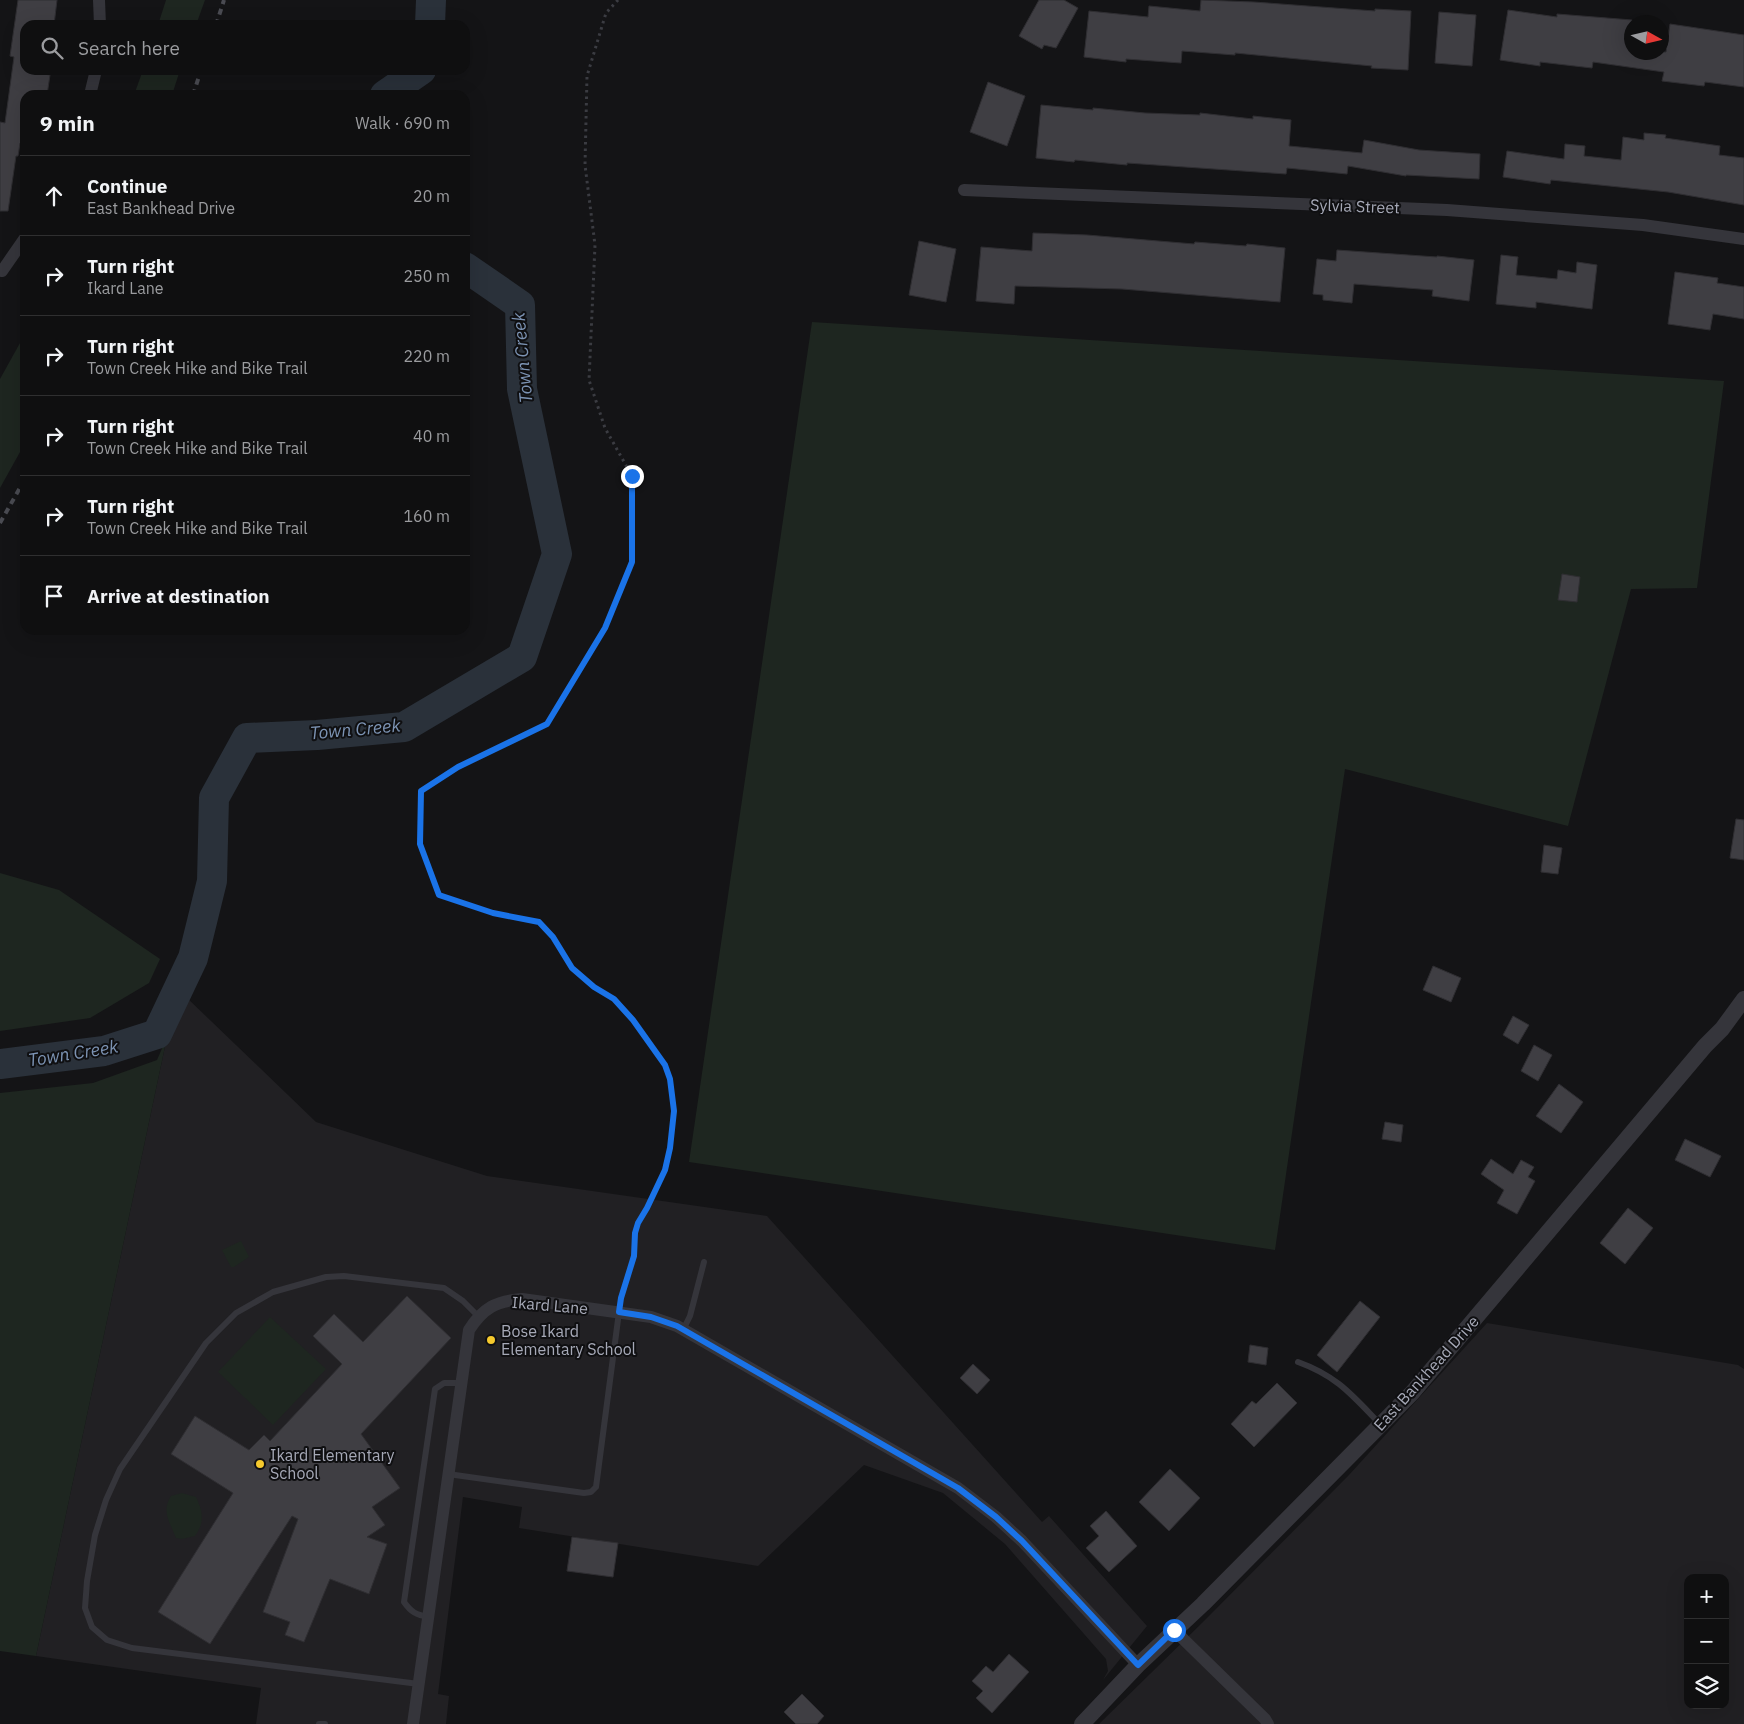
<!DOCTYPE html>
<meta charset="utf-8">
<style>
:root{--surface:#0f0f10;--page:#181819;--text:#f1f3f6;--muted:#9b9c9f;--line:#2f2f30}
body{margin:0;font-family:"IBM Plex Sans",sans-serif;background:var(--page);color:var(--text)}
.controls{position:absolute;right:15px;bottom:15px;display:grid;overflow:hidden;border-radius:10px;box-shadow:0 5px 20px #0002}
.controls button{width:45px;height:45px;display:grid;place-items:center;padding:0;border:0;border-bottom:1px solid var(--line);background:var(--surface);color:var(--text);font:25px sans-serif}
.compass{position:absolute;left:1624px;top:15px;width:45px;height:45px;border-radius:50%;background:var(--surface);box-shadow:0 5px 20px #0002;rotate:98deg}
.stop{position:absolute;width:15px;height:15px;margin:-11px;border:4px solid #1a73e8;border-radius:50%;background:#fff}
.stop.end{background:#1a73e8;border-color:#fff;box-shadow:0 1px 5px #0008}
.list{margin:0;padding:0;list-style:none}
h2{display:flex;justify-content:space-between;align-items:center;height:65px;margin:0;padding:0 20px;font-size:21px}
h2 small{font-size:16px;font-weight:400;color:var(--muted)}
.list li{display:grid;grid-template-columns:32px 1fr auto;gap:15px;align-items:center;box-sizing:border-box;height:80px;padding:0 20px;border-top:1px solid var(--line)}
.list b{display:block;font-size:19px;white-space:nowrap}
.list p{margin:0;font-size:16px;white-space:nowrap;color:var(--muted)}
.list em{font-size:16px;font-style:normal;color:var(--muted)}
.icon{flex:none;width:28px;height:28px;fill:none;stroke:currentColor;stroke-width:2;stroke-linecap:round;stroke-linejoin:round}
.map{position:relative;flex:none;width:1744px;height:1724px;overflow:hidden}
.search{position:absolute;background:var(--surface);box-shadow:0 5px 20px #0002;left:20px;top:20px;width:450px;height:55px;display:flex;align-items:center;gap:12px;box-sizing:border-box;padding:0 18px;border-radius:15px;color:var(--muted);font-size:19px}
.panel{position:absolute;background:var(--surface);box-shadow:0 5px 20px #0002;left:20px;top:90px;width:450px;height:545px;border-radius:15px}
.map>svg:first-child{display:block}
.built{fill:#212023;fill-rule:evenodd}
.green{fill:#1e2620}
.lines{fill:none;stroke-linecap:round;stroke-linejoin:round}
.river{stroke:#2a313a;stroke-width:30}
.building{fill:#3f3e43;stroke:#2f2e32}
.path{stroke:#3b3c42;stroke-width:3;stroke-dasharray:2.5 4;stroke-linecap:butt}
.service{stroke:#35353b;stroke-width:6}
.minor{stroke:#35353b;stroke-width:12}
.tertiary{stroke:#35353b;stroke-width:16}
.rail{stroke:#4a4b52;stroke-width:4;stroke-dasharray:6 5;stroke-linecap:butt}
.route{stroke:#1a73e8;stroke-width:6}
.poi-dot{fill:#f6c92d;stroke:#0f0f11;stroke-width:2}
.labels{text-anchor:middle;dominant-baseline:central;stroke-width:4;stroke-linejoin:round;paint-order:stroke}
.street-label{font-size:16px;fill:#a6a9b7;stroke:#0f0f11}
.poi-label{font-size:16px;fill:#a6a9b7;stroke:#0f0f11;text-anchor:start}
.water-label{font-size:18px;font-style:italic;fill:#7c93b3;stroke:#0f0f11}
</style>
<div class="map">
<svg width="1744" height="1724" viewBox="0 0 1744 1724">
<rect width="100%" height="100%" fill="#141416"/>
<g class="built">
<polygon points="185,996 316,1122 487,1176 767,1216 1042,1522 1049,1516 1147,1626 1103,1680 1108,1671 1106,1659 1005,1544 943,1493 864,1465 758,1566 519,1528 522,1507 463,1497 438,1694 449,1696 446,1724 256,1724 261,1688 36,1656 167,1037"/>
<path d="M1487,1323L1738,1365L1744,1369V1724H1099L1203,1622L1349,1475ZM1688,1578H1725V1705H1688Z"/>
</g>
<g class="green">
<polygon points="166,0 205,0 196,25 158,25"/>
<polygon points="143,70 180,70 172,95 134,95"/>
<polygon points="812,322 1724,381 1697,588 1631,589 1568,826 1345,769 1275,1250 689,1162"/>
<polygon points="25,334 25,443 0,488 0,379"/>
<polygon points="0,873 59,890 160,959 149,983 90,1018 0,1031"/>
<polygon points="167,1037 36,1656 0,1651 0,1093 93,1083 157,1060"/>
<polygon points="241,1241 249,1257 234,1267 231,1267 222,1250"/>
<polygon points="270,1317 326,1369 273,1425 218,1372"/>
<path d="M182,1493L196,1497C203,1512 205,1522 195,1536L182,1539L176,1538C170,1522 161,1512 171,1496Z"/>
</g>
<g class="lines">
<g class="river">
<polyline points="430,25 431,0"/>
<polyline points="385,95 421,70"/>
<polyline points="0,1064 104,1051 157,1034 193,958 212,881 214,798 247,738 317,735 404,727 522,657 557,554 522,389 520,305 465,267"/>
</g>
</g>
<g class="building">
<polygon points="18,0 57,0 54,25 25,25 25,71 50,75 47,95 25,95 25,144 20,143 18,156 16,156 8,211 0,211 0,122 5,123 14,57 10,56"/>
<polygon points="1039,0 1064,0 1078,8 1056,48 1044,45 1042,49 1019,36"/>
<polygon points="1201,0 1254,2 1375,11 1375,9 1411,11 1408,70 1371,68 1372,66 1235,53 1235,55 1182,51 1181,63 1126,59 1126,62 1084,57 1089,11 1148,17 1149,6 1200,11"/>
<polygon points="1508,10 1557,17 1557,14 1632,20 1632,52 1666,52 1670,24 1744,35 1744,87 1705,82 1704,86 1662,81 1664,72 1593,62 1592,68 1540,62 1540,66 1500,60"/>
<polygon points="1439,12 1476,15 1472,66 1435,63"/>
<polygon points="988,82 1025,96 1007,146 970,132"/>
<polygon points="1041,105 1093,110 1093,108 1145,113 1200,115 1200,113 1253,119 1253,116 1291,120 1289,146 1362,153 1364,140 1419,150 1480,154 1479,179 1406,175 1406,176 1348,166 1347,174 1287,168 1286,174 1127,163 1127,165 1075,160 1074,162 1036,158"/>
<polygon points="1644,133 1666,135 1665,138 1720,146 1719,155 1744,158 1744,205 1668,192 1551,180 1550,184 1503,177 1507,151 1564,159 1565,144 1585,146 1584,156 1621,160 1623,137 1644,140"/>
<polygon points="1033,233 1087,235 1194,244 1195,242 1246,246 1247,244 1285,248 1280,302 1122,289 1015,286 1014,304 976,301 981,247 1032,251"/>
<polygon points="919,241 956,249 946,302 909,295"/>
<polygon points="1337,250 1437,257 1437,256 1474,260 1469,301 1432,296 1433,290 1354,284 1352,303 1323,300 1323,295 1313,294 1317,259 1336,261"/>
<polygon points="1501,255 1518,257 1516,275 1557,279 1558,270 1576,273 1577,262 1597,265 1592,309 1536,302 1536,308 1496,304"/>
<polygon points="1675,272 1718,278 1717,283 1744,287 1744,319 1713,314 1710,330 1668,324"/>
<polygon points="1562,574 1580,577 1577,602 1558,600"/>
<polygon points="1736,819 1744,820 1744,860 1730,858"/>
<polygon points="1544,845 1562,848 1558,874 1541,872"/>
<polygon points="1433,966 1461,978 1451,1002 1423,990"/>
<polygon points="1513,1016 1529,1025 1518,1044 1503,1035"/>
<polygon points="1534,1045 1552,1055 1538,1081 1521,1071"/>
<polygon points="1559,1084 1583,1102 1561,1133 1536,1116"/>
<polygon points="1385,1122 1403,1125 1401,1142 1382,1139"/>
<polygon points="1685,1139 1721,1156 1710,1177 1675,1160"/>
<polygon points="1491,1159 1513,1174 1521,1160 1534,1167 1528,1177 1535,1181 1517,1214 1497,1203 1504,1190 1481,1174"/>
<polygon points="1628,1208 1653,1228 1625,1264 1600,1243"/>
<polygon points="407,1296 451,1338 361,1434 400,1488 372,1507 385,1525 367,1537 387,1544 369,1594 330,1579 304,1642 285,1635 290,1622 263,1612 298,1519 292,1516 210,1644 158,1612 233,1493 171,1454 195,1416 249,1450 264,1435 270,1441 342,1364 313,1336 334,1314 363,1342"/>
<polygon points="1360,1301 1380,1317 1337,1372 1317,1355"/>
<polygon points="1250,1345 1268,1348 1266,1365 1248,1362"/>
<polygon points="973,1364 990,1380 977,1394 960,1378"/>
<polygon points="1277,1383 1297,1403 1254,1447 1231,1424 1252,1401 1256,1404"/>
<polygon points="1170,1469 1200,1498 1169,1531 1139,1502"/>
<polygon points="1106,1511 1137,1546 1109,1572 1086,1548 1099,1536 1090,1526"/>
<polygon points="572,1537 618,1543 613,1577 567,1571"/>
<polygon points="1009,1654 1029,1672 992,1713 976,1698 983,1691 972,1681 986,1666 993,1672"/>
<polygon points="802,1694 824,1716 817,1724 796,1724 784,1712"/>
</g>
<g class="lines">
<polyline class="path" points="618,0 606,13 587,76 585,165 595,245 589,380 605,428 632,476 631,562 605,628 547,724 457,767 421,791 420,844 439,895 493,913 539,922 553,937 572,968 594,987 614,999 633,1020 665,1065 670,1079 675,1111 670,1148 665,1170 647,1208 638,1223 635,1233 634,1256 621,1300"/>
<g class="service">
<polyline points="683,1330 690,1316 704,1262"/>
<path d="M1298,1362C1337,1376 1352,1395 1380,1424"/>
<polyline points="448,1474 584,1493 591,1492 596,1487 619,1312"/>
<path d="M429,1617C416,1615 411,1612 404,1602L435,1389L444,1383H461"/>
<polyline points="419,1684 132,1648 107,1640 92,1627 85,1608 87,1581 95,1535 106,1500 120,1469 206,1343 236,1313 273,1292 326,1277 344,1276 444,1288 463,1301 478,1316"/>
<polyline points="319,1724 325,1724"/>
</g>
<g class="minor">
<polyline points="99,0 100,25"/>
<polyline points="90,95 96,70"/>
<polyline points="964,190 1447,210 1643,225 1744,239"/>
<polyline points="2,271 25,238"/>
<polyline points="1174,1630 1265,1719 1268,1724"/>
<path d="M413,1724L469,1330C483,1308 496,1301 522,1299L651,1317L677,1326L958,1488L996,1517L1022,1541L1138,1665"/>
</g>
<polyline class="tertiary" points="1082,1724 1138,1665 1203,1604 1412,1393 1705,1046 1722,1029 1744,999"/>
<g class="rail">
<polyline points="216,25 224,0"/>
<polyline points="193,95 201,70"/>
<polyline points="0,523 25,479"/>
</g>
</g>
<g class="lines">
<polyline class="route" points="632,476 632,562 605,628 547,724 458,767 421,791 420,844 439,895 493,913 539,922 553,937 572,968 594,987 614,999 633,1020 665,1065 670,1079 674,1111 670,1148 665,1170 647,1208 638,1223 635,1233 634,1256 621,1298 619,1312 651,1317 677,1326 958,1488 996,1517 1022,1541 1138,1665 1174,1630"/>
</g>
<g class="poi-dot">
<circle cx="491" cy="1340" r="5"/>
<circle cx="260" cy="1464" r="5"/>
</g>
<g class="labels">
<g class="street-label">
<text transform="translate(1355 206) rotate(2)">Sylvia Street</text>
<text transform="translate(550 1305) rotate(5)">Ikard Lane</text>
<text transform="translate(1426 1373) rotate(-48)">East Bankhead Drive</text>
</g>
<g class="poi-label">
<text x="501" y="1331">Bose Ikard<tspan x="501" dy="18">Elementary School</tspan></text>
<text x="270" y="1455">Ikard Elementary<tspan x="270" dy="18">School</tspan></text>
</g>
<g class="water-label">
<text transform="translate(522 358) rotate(-95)">Town Creek</text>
<text transform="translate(355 729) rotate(-5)">Town Creek</text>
<text transform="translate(73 1053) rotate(-9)">Town Creek</text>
</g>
</g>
</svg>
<div class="controls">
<button>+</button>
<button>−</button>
<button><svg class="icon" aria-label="layers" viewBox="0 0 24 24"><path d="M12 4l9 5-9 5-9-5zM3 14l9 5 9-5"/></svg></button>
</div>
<svg class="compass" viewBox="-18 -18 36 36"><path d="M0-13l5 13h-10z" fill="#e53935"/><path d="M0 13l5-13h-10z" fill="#9b9c9f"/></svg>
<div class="stop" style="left:1174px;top:1630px"></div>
<div class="stop end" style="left:632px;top:476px"></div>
<div class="search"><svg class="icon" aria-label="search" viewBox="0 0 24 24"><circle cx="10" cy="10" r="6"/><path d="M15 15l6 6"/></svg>Search here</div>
<section class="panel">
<h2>9 min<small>Walk · 690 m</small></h2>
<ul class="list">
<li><svg class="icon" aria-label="ahead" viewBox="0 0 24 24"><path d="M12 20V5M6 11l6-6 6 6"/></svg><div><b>Continue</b><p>East Bankhead Drive</p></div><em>20 m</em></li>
<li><svg class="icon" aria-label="right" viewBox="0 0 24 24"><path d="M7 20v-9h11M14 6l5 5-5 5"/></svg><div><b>Turn right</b><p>Ikard Lane</p></div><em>250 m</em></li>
<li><svg class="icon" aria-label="right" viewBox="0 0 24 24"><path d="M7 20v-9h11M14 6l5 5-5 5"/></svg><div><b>Turn right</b><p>Town Creek Hike and Bike Trail</p></div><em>220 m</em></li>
<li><svg class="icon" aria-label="right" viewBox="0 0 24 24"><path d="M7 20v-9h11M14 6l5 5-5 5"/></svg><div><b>Turn right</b><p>Town Creek Hike and Bike Trail</p></div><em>40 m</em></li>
<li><svg class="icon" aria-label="right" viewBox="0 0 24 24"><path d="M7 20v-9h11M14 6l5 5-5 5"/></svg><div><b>Turn right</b><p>Town Creek Hike and Bike Trail</p></div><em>160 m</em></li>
<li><svg class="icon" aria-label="arrive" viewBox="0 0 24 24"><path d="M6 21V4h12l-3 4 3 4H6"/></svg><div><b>Arrive at destination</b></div></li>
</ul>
</section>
</div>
